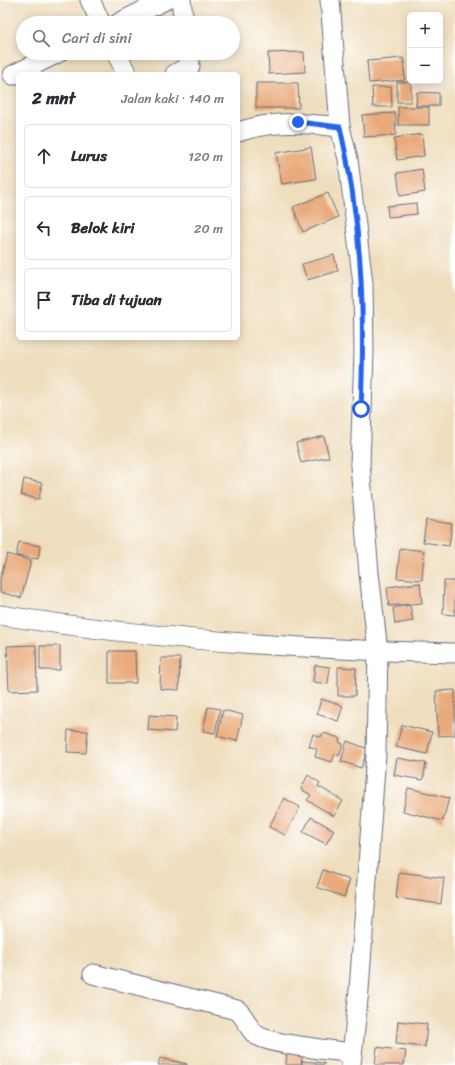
<!DOCTYPE html>
<html lang="id">
<meta charset="utf-8">
<style>
:root{--surface:#fff;--page:#f2f2f3;--text:#2b2b33;--muted:#7c7c81;--line:#e1e1e2}
body{margin:0;font-family:Sriracha,sans-serif;background:var(--page);color:var(--text)}
.controls{position:absolute;right:12px;top:12px;display:grid;overflow:hidden;border-radius:6px;box-shadow:0 2px 10px #0003}
.controls button{width:36px;height:36px;display:grid;place-items:center;padding:0;border:0;border-bottom:1px solid var(--line);background:var(--surface);color:var(--text);font:20px sans-serif}
.stop{position:absolute;width:12px;height:12px;margin:-9px;border:3px solid #2563eb;border-radius:50%;background:#fff}
.stop.end{background:#2563eb;border-color:#fff;box-shadow:0 1px 4px #0008}
.list{margin:0;padding:0;list-style:none}
h2{display:flex;justify-content:space-between;align-items:center;height:52px;margin:0;padding:0 16px;font-size:17px}
h2 small{font-size:13px;font-weight:400;color:var(--muted)}
.list li{display:grid;grid-template-columns:26px 1fr auto;gap:12px;align-items:center;box-sizing:border-box;height:64px;margin:0 8px 8px;padding:0 8px;border:1px solid var(--line);border-radius:6px}
.list b{display:block;font-size:15px;white-space:nowrap}
.list em{font-size:13px;font-style:normal;color:var(--muted)}
.icon{flex:none;width:22px;height:22px;fill:none;stroke:currentColor;stroke-width:2;stroke-linecap:round;stroke-linejoin:round}
.map{position:relative;flex:none;width:455px;height:1065px;overflow:hidden}
.search{position:absolute;background:var(--surface);box-shadow:0 2px 10px #0003;left:16px;top:16px;width:224px;height:44px;display:flex;align-items:center;gap:10px;box-sizing:border-box;padding:0 14px;border-radius:22px;color:var(--muted);font-size:15px}
.panel{position:absolute;background:var(--surface);box-shadow:0 2px 10px #0003;left:16px;top:72px;width:224px;height:268px;border-radius:6px}
.map>svg:first-child{display:block}
.building{fill:#e9ab7b}
.lines{fill:none;stroke-linecap:round;stroke-linejoin:round}
.minor-casing{stroke:#656c7f;stroke-width:21}
.minor{stroke:#fff;stroke-width:19}
.route{stroke:#2563eb;stroke-width:5}
</style>
<div class="map">
<svg width="455" height="1065" viewBox="0 0 455 1065">
<rect width="100%" height="100%" fill="#fff"/>
<filter id="ink" filterUnits="userSpaceOnUse"><feTurbulence type="fractalNoise" baseFrequency=".025" numOctaves="2"/><feDisplacementMap in="SourceGraphic" scale="8" xChannelSelector="R" yChannelSelector="G"/><feConvolveMatrix kernelMatrix="1 2 1 2 8 2 1 2 1" color-interpolation-filters="sRGB"/></filter>
<filter id="wash" filterUnits="userSpaceOnUse"><feTurbulence type="fractalNoise" baseFrequency=".012" numOctaves="4" result="noise"/><feDisplacementMap in="SourceGraphic" scale="16" xChannelSelector="R" yChannelSelector="G"/><feGaussianBlur stdDeviation="0.9" result="paint"/><feColorMatrix in="noise" values="0 0 0 0 0 0 0 0 0 0 0 0 0 0 0 0 0 1.4 0 .05"/><feComposite in="paint" operator="in"/></filter>
<g filter="url(#wash)">
<rect width="100%" height="100%" fill="#efdebd"/>
<g id="blocks">
<g class="building">
<polygon points="304,52 305,72 269,74 268,53"/>
<polygon points="403,58 405,80 369,83 367,61"/>
<rect x="397" y="82" width="14" height="20"/>
<polygon points="256,83 298,83 299,108 256,108"/>
<polygon points="372,87 391,87 392,107 373,107"/>
<polygon points="417,92 439,93 439,106 416,106"/>
<rect x="398" y="107" width="31" height="18"/>
<polygon points="395,113 396,135 364,137 362,115"/>
<polygon points="422,134 424,156 397,160 394,138"/>
<polygon points="311,147 316,179 282,184 276,153"/>
<polygon points="422,169 425,192 400,196 397,173"/>
<polygon points="328,193 338,217 303,232 293,207"/>
<polygon points="416,203 417,214 388,217 387,206"/>
<polygon points="334,255 338,271 307,280 302,264"/>
<polygon points="324,436 329,457 301,463 296,443"/>
<polygon points="24,479 42,483 39,499 21,495"/>
<polygon points="426,520 452,524 449,546 423,542"/>
<polygon points="19,542 40,546 38,559 16,556"/>
<polygon points="400,548 424,551 422,580 397,578"/>
<polygon points="7,554 31,561 21,598 0,592 0,579"/>
<polygon points="444,581 455,581 455,615 443,614"/>
<polygon points="420,583 422,603 389,606 387,587"/>
<polygon points="410,605 413,621 395,624 393,608"/>
<polygon points="36,645 37,690 9,691 7,646"/>
<rect x="40" y="646" width="20" height="24"/>
<polygon points="109,651 135,651 136,683 109,683"/>
<polygon points="161,658 180,658 179,690 160,689"/>
<polygon points="315,665 330,667 328,684 313,682"/>
<polygon points="338,667 356,668 355,696 338,696"/>
<polygon points="455,690 455,735 438,736 436,691"/>
<polygon points="321,699 343,706 338,721 317,714"/>
<polygon points="208,707 220,709 215,733 203,731"/>
<polygon points="223,710 243,715 237,741 217,736"/>
<polygon points="149,715 176,717 175,732 148,730"/>
<polygon points="402,725 432,732 427,754 396,747"/>
<polygon points="68,730 88,731 86,753 67,752"/>
<polygon points="323,733 340,738 339,742 343,744 339,756 335,754 332,762 315,757 317,749 309,746 313,734 321,737"/>
<polygon points="347,741 368,749 361,768 341,761"/>
<polygon points="397,758 426,763 423,780 394,775"/>
<polygon points="308,775 320,783 318,786 343,801 334,816 307,800 311,795 301,789"/>
<polygon points="408,788 449,798 443,821 403,811"/>
<polygon points="284,798 300,807 285,835 269,827"/>
<polygon points="311,817 334,830 326,844 303,832"/>
<polygon points="323,870 350,880 344,897 317,887"/>
<polygon points="399,872 444,878 441,904 396,898"/>
<polygon points="398,1021 427,1024 425,1047 396,1044"/>
<polygon points="377,1047 406,1051 404,1065 375,1065"/>
<polygon points="287,1050 303,1052 301,1065 286,1065"/>
<polygon points="160,1058 187,1064 187,1065 158,1065"/>
<polygon points="302,1061 324,1063 324,1065 302,1065"/>
</g>
</g>
</g>
<g filter="url(#ink)">
<use href="#blocks" fill-opacity="0" stroke="#656c7f" stroke-width="1"/>
<g class="lines">
<g class="minor-casing">
<g id="minor">
<polyline points="90,0 101,23"/>
<polyline points="181,0 184,23"/>
<polyline points="330,0 340,127 348,159 363,284 364,353 360,465 369,573 378,651 376,754 359,990 351,1065"/>
<polyline points="119,23 165,0"/>
<polyline points="116,53 127,74"/>
<polyline points="175,74 190,66 189,53"/>
<polyline points="13,75 58,53"/>
<path d="M238,132C272,120 306,123 340,127"/>
<path d="M0,615C151,639 302,650 455,653"/>
<path d="M93,974L237,1010C246,1017 247,1027 255,1034C268,1045 333,1050 352,1053"/>
</g>
</g>
<use href="#minor" class="minor"/>
</g>
</g>
<g class="lines" filter="url(#ink)">
<path class="route" d="M298,122L340,127C362,221 365,313 361,409"/>
</g>
</svg>
<div class="controls">
<button>+</button>
<button>−</button>
</div>
<div class="stop" style="left:361px;top:409px"></div>
<div class="stop end" style="left:298px;top:122px"></div>
<div class="search"><svg class="icon" aria-label="search" viewBox="0 0 24 24"><circle cx="10" cy="10" r="6"/><path d="M15 15l6 6"/></svg>Cari di sini</div>
<section class="panel">
<h2>2 mnt<small>Jalan kaki · 140 m</small></h2>
<ul class="list">
<li><svg class="icon" aria-label="ahead" viewBox="0 0 24 24"><path d="M12 20V5M6 11l6-6 6 6"/></svg><div><b>Lurus</b></div><em>120 m</em></li>
<li><svg class="icon" aria-label="left" viewBox="0 0 24 24"><path d="M17 20v-9H6M10 6l-5 5 5 5"/></svg><div><b>Belok kiri</b></div><em>20 m</em></li>
<li><svg class="icon" aria-label="arrive" viewBox="0 0 24 24"><path d="M6 21V4h12l-3 4 3 4H6"/></svg><div><b>Tiba di tujuan</b></div></li>
</ul>
</section>
</div>
